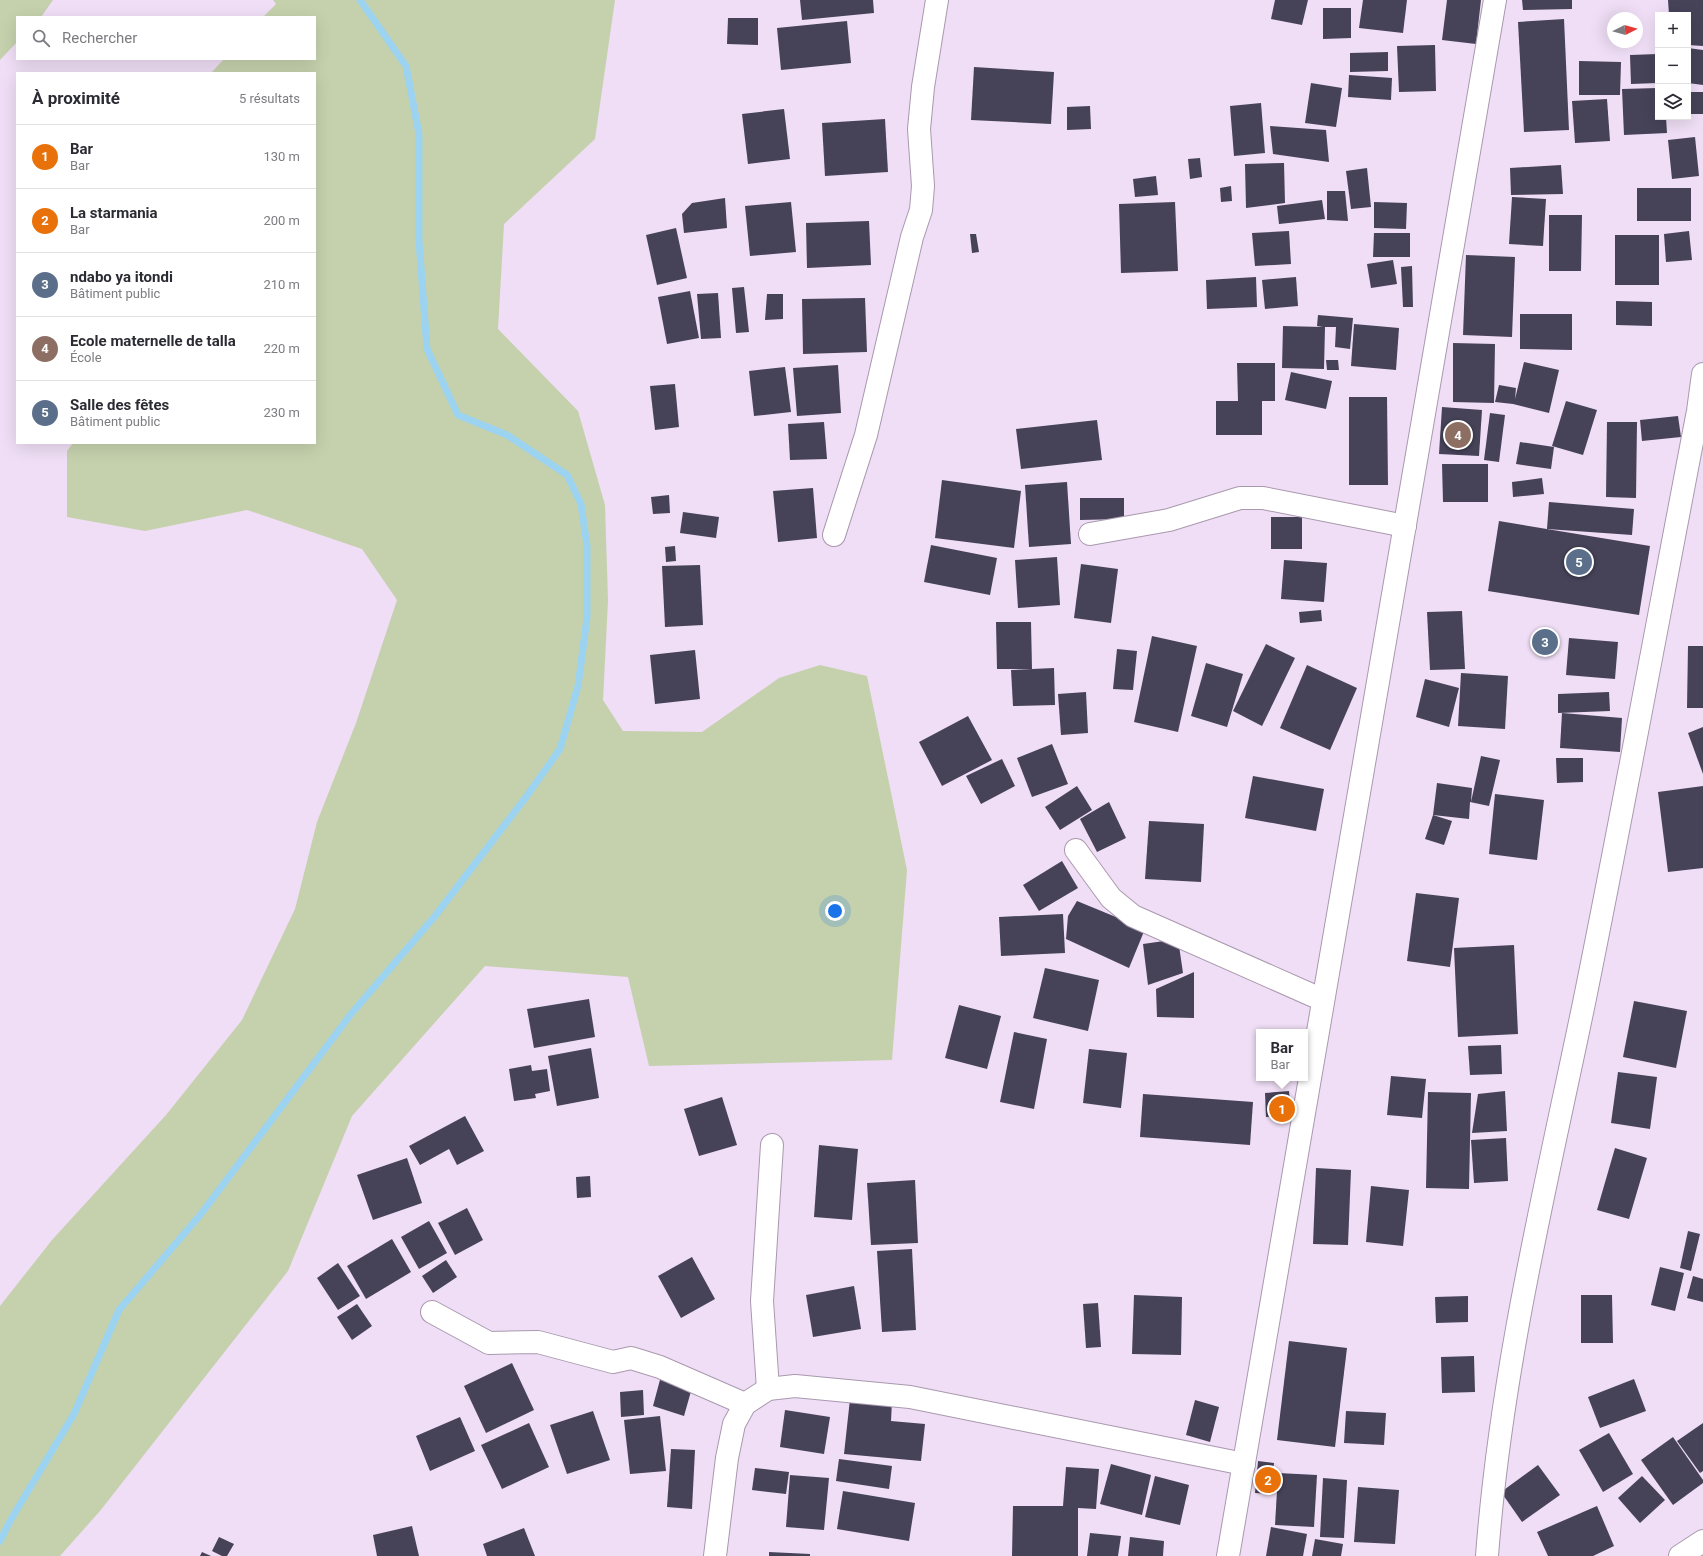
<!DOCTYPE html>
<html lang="fr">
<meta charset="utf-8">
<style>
:root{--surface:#fff;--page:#f7f7f7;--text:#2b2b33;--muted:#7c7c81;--line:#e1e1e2;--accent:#ea580c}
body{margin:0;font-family:Roboto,sans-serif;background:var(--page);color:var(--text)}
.controls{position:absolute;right:12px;top:12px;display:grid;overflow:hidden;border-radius:0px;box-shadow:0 4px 16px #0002}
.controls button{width:36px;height:36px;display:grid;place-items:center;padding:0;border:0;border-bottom:1px solid var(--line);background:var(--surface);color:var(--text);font:20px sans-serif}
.compass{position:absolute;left:1607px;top:12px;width:36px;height:36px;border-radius:50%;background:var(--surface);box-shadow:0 4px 16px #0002;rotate:85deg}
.you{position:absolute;left:835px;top:911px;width:14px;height:14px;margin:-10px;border:3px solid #fff;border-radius:50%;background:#1a73e8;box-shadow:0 0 0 6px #1a73e833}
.badge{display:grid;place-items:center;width:26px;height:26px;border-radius:50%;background:var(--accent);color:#fff;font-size:13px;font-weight:700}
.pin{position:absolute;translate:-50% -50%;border:2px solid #fff;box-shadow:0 1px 4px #0006}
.popup{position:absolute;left:1256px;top:1029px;width:52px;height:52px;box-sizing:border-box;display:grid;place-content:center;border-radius:0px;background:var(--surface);filter:drop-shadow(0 1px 3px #0005);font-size:13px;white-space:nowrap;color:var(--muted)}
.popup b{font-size:15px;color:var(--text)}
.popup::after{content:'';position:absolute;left:50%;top:100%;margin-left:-8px;border:8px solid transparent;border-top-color:var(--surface)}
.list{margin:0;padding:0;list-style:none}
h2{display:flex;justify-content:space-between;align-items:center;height:52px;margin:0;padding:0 16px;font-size:17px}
h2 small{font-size:13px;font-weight:400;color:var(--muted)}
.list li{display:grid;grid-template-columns:26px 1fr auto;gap:12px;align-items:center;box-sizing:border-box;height:64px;padding:0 16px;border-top:1px solid var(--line)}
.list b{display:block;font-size:15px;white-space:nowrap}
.list p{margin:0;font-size:13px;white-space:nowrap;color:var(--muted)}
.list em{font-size:13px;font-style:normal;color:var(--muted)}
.icon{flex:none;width:22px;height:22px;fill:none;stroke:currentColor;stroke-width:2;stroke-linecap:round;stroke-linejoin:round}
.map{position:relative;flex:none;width:1703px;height:1556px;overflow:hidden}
.search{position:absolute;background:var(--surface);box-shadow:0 4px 16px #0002;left:16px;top:16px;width:300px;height:44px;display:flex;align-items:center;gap:10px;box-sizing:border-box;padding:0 14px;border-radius:0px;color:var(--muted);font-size:15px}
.panel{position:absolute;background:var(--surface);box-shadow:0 4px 16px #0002;left:16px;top:72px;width:300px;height:372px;border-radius:0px}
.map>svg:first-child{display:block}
.green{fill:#c5d1ad}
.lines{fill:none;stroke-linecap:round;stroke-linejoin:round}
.stream{stroke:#9cd3f0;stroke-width:7}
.building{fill:#464258}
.minor-casing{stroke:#a999ae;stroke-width:24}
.highway-casing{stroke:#a999ae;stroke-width:24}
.minor{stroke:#fff;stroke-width:22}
.highway{stroke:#fff;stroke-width:22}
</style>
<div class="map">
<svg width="1703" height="1556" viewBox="0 0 1703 1556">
<rect width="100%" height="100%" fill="#efdef5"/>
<g class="green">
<polygon points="0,0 53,0 41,17 17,17 17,42 0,60"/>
<polygon points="273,0 615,0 595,139 504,224 498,329 578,411 605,505 608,601 603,700 623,731 702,732 779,678 820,665 867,676 907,870 892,1060 649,1066 628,977 485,966 352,1116 288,1271 100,1511 60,1556 0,1556 0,1306 52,1240 166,1115 242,1020 295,909 317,822 356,723 397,600 362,549 247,510 145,531 67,517 67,451 73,443 315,443 315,73 211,73 224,59 315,59 315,17 263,17 276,4"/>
</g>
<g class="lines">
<polyline class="stream" points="0,1541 10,1521 74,1414 119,1310 201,1214 351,1014 435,916 526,797 560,749 578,686 587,618 587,546 581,504 567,475 507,435 458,415 427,349 419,241 419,134 406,66 360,0"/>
</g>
<g class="building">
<polygon points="800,0 873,0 874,13 802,20"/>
<polygon points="1275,0 1308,0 1302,25 1271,19"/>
<polygon points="1363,0 1407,0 1403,33 1359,28"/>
<polygon points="1447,0 1481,0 1476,44 1442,40"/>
<polygon points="1522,0 1572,0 1572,9 1523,10"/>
<polygon points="1668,0 1703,0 1703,46 1688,45 1688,15 1669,15"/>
<polygon points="1323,8 1351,8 1351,38 1323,39"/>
<polygon points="728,18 758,18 758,45 727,44"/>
<polygon points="1564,19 1569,130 1524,132 1518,22"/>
<polygon points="847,21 851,63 781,70 777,28"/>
<polygon points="1435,45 1436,91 1399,92 1397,46"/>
<polygon points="1688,48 1703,50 1703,85 1688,83"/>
<polygon points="1388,52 1388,71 1350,72 1350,53"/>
<polygon points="1658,54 1658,83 1631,84 1630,55"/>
<polygon points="1579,61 1621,62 1620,95 1579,95"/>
<polygon points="974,67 1054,72 1051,124 971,120"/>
<polygon points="1349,75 1392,78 1391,100 1348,97"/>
<polygon points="1311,83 1342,88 1336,127 1305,123"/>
<polygon points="1658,88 1658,117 1666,117 1667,133 1624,135 1622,89"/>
<rect x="1688" y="92" width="15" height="22"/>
<polygon points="1607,99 1610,141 1575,143 1572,101"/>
<polygon points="1261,103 1265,153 1234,156 1230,106"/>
<polygon points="1090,106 1091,129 1067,130 1067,107"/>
<polygon points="784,109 790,159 748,164 742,114"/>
<polygon points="885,119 888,172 825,176 822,123"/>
<polygon points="1270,126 1326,130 1329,162 1273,154"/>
<polygon points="1695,137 1699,176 1672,179 1668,140"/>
<polygon points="1200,158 1202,177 1190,179 1188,159"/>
<polygon points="1284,163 1285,203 1246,208 1245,164"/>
<polygon points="1561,165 1563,194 1511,195 1510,168"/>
<polygon points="1367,168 1371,207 1351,209 1346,171"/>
<polygon points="1156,176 1158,195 1135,197 1133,179"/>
<polygon points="1231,186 1232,201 1221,202 1220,188"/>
<rect x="1637" y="188" width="54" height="33"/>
<polygon points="1327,191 1345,191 1348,221 1327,220"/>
<polygon points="1512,197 1546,199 1543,246 1509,244"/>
<polygon points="725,198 727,228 684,233 682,214 692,203"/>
<polygon points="1322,200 1325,219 1279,224 1277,206"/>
<polygon points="791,202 796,252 750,256 745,206"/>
<polygon points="1175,202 1178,271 1121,273 1119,204"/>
<polygon points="1374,202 1407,203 1406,229 1374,228"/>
<polygon points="1549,215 1582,215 1581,271 1549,271"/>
<polygon points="869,221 871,265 807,268 806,223"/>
<polygon points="676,228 687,278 657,285 646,235"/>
<polygon points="1289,231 1291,264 1255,266 1252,233"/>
<polygon points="1689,231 1692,260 1666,262 1664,234"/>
<polygon points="1374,233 1410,233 1410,257 1373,257"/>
<polygon points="970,234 976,234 979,252 972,253"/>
<rect x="1615" y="235" width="44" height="50"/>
<polygon points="1466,255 1515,257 1512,337 1463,335"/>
<polygon points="1393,260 1397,284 1371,288 1367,264"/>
<polygon points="1412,266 1413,307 1403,307 1401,267"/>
<polygon points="1256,277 1257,307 1207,309 1206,280"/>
<polygon points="1296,277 1298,306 1265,309 1262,280"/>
<polygon points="744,287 749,332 736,333 732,288"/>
<polygon points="690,291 699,338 667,344 658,297"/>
<polygon points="718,293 721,338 701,339 697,294"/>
<polygon points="767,294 783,294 783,319 765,320"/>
<polygon points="865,298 867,352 803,354 802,299"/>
<polygon points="1616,301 1652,302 1652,326 1616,325"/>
<polygon points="1520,314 1572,314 1572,350 1520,349"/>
<polygon points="1318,315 1353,318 1350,349 1335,347 1336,327 1325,327 1324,369 1282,368 1283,326 1323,327 1317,326"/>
<polygon points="1354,324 1399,328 1396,370 1351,366"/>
<polygon points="1453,343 1495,344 1494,403 1453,402"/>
<polygon points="1326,360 1338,360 1339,370 1327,370"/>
<polygon points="1524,362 1559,370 1549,413 1513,404 1495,402 1499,385 1516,388 1515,399"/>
<polygon points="1237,363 1275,363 1275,401 1262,401 1262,435 1216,435 1216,401 1238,401"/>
<polygon points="838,365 841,413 797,416 793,368"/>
<polygon points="785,367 791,412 754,416 749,371"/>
<polygon points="1291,372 1332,381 1326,409 1285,400"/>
<polygon points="675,384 679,427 655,430 650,386"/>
<polygon points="1349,397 1387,397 1388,485 1349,485"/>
<polygon points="1566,401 1597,410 1583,455 1552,446"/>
<polygon points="1442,407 1482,410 1479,456 1439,454"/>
<polygon points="1490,413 1505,415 1499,462 1484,460"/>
<polygon points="1678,416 1681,437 1642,441 1640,420"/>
<polygon points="1097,420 1102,460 1021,469 1016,429"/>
<polygon points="824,422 827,459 790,460 788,424"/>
<polygon points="1607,422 1637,422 1636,498 1606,497"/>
<polygon points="1520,442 1554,447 1551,469 1516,464"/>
<polygon points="1442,464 1488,464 1488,502 1443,502"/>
<polygon points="1542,478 1544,494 1513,497 1512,482"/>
<polygon points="942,480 1021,491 1014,548 935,538"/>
<polygon points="1067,482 1071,544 1029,547 1025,485"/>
<polygon points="813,488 817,538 778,542 773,491"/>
<polygon points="669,495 670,513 653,514 651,497"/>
<polygon points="1080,498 1124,498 1124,519 1080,520"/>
<polygon points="1549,502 1634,509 1632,535 1547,529"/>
<polygon points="683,512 719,517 716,538 680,533"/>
<rect x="1271" y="517" width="31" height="32"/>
<polygon points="1499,521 1650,546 1639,615 1488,591"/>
<polygon points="931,545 997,558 990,595 924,582"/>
<polygon points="675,546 676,561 666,562 665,547"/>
<polygon points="1057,557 1060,605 1018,608 1015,560"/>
<polygon points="1284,560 1327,563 1324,602 1281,599"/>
<polygon points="1081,564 1118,569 1111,623 1074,618"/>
<polygon points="700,565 703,625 665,627 662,566"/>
<polygon points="1321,610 1322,621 1300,623 1299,612"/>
<polygon points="1462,611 1465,669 1430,670 1427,612"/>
<polygon points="996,622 1031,622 1032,669 997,669"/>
<polygon points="1152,636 1197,646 1178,732 1134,722"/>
<polygon points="1569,638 1618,642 1615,679 1566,675"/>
<polygon points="1266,644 1295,658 1262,726 1233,711"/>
<polygon points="1688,646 1703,646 1703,708 1687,708"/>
<polygon points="1117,649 1137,651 1133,690 1113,689"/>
<polygon points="695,650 700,699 655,704 650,655"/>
<polygon points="1206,663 1243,674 1227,727 1191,716"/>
<polygon points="1307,665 1357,688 1330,750 1280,728"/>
<polygon points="1054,668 1055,705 1013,706 1011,670"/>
<polygon points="1461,673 1508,676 1505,729 1458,726"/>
<polygon points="1425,679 1459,688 1449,727 1416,717"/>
<polygon points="1086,692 1088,733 1061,735 1058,694"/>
<polygon points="1609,692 1610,711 1558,713 1558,694"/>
<polygon points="1562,713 1622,718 1620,752 1560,748"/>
<polygon points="968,716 992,760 942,786 919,742"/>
<polygon points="1703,727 1703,774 1688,733"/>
<polygon points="1052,744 1068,784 1032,797 1017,758"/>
<polygon points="1481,756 1500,760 1489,806 1470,802 1469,819 1433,815 1437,783 1472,788 1471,802"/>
<polygon points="1556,758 1583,758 1583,782 1557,783"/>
<polygon points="1002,759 1015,786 981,804 966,776"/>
<polygon points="1253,776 1324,789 1316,831 1245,818"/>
<polygon points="1077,786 1092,810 1060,830 1045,807"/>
<polygon points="1703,786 1703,868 1668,872 1658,792"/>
<polygon points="1495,794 1544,800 1537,860 1489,854"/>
<polygon points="1109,802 1126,838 1097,852 1080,819"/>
<polygon points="1433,815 1452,821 1444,845 1425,839"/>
<polygon points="1149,821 1204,824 1201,882 1145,879"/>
<polygon points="1062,861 1078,888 1039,911 1023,885"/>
<polygon points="1416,893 1459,898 1450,967 1407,961"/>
<polygon points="1077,901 1145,929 1129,968 1066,939 1068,916"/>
<polygon points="1063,914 1065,953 1001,956 999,917"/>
<polygon points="1178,939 1183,973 1148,985 1143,944"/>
<polygon points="1514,945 1518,1034 1458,1037 1454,948"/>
<polygon points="1045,968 1099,980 1088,1031 1033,1018"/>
<polygon points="1194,972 1194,1018 1157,1017 1156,989"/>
<polygon points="589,999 595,1037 534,1048 527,1009"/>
<polygon points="1634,1001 1687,1011 1676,1068 1623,1057"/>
<polygon points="959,1005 1001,1016 987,1069 945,1058"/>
<polygon points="1014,1032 1047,1039 1034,1109 1000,1102"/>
<polygon points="1501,1045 1502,1074 1470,1075 1468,1046"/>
<polygon points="591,1048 599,1098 557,1106 548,1056"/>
<polygon points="1089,1049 1127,1053 1121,1108 1083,1103"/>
<polygon points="531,1065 532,1071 547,1069 550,1091 535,1094 536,1098 514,1101 509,1069"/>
<polygon points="1618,1072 1657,1077 1650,1129 1611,1123"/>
<polygon points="1391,1076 1426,1079 1422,1118 1387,1115"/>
<polygon points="1289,1091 1291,1115 1266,1117 1265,1093"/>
<polygon points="1505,1091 1507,1131 1472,1133 1478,1094"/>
<polygon points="1428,1092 1471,1093 1469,1189 1426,1188"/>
<polygon points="1143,1094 1253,1102 1250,1145 1140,1137"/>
<polygon points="722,1097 737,1145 699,1156 684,1109"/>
<polygon points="465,1116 484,1151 457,1165 449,1149 420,1165 409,1146"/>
<polygon points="1506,1138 1508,1181 1474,1183 1471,1140"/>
<polygon points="819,1145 858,1149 852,1220 814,1217"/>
<polygon points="1615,1148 1647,1158 1629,1219 1597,1210"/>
<polygon points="407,1158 422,1203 373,1220 357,1175"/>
<polygon points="1316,1168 1351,1170 1348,1245 1313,1244"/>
<polygon points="590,1176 591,1197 577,1198 576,1177"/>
<polygon points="915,1180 918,1243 871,1245 867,1183"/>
<polygon points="1371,1186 1409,1190 1403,1246 1366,1242"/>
<polygon points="467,1208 483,1240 455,1255 438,1223"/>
<polygon points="429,1221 447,1253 419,1269 401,1237"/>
<polygon points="1688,1231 1700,1234 1691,1271 1680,1268"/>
<polygon points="392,1239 411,1272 366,1299 347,1266"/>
<polygon points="912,1249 916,1330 882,1332 877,1251"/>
<polygon points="692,1257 715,1299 681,1318 658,1276"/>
<polygon points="446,1260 457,1277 433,1293 422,1276"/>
<polygon points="338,1263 360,1296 338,1310 317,1278"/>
<polygon points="1660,1267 1684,1273 1675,1311 1651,1305"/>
<polygon points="1693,1276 1703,1279 1703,1302 1687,1298"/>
<polygon points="854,1286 861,1329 813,1337 806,1295"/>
<polygon points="1134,1295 1182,1297 1181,1355 1132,1354"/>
<polygon points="1581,1295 1612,1295 1613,1343 1581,1343"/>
<polygon points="1468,1296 1468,1322 1436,1323 1435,1297"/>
<polygon points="1098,1303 1101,1347 1086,1348 1083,1304"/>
<polygon points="357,1304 372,1326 352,1340 337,1317"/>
<polygon points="1289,1341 1347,1348 1335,1447 1277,1440"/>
<polygon points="1474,1356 1475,1392 1442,1393 1441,1357"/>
<polygon points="512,1363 534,1410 486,1433 464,1386"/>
<polygon points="661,1376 693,1384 684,1416 653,1406"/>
<polygon points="1634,1379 1646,1411 1600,1428 1588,1397"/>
<polygon points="643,1390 644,1415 621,1417 620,1392"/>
<polygon points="850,1399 892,1401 891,1421 925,1424 921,1461 844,1454"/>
<polygon points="1195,1400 1219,1407 1210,1442 1186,1435"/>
<polygon points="785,1410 830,1417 824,1454 780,1447"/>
<polygon points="593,1411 610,1460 567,1474 550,1425"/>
<polygon points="1346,1411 1386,1413 1384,1445 1344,1443"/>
<polygon points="660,1416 666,1471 630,1474 624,1420"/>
<polygon points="460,1417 475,1451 430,1471 416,1436"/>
<polygon points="529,1423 549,1467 502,1489 481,1445"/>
<polygon points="1703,1423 1703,1471 1700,1473 1677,1441"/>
<polygon points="1609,1433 1633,1474 1603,1492 1579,1450"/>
<polygon points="1673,1437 1703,1480 1703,1483 1673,1505 1641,1460"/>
<polygon points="671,1449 695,1450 692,1509 667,1507"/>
<polygon points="839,1459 892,1466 889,1489 836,1481"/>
<polygon points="1258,1461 1274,1463 1271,1494 1255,1493"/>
<polygon points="1111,1464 1151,1475 1142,1515 1100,1504"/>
<polygon points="1538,1465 1560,1495 1522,1522 1501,1492"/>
<polygon points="1066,1467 1099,1469 1096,1509 1078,1508 1078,1556 1012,1556 1013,1506 1063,1506"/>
<polygon points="755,1468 789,1472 786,1494 752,1490"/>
<polygon points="1278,1473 1317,1475 1314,1527 1275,1525"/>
<polygon points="790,1475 829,1478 824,1530 786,1527"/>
<polygon points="1155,1476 1189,1485 1180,1525 1145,1517"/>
<polygon points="1642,1476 1665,1500 1640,1523 1618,1498"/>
<polygon points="1323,1478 1347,1480 1344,1538 1320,1537"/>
<polygon points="1358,1487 1399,1490 1395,1544 1354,1542"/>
<polygon points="843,1491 915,1503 909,1541 837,1529"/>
<polygon points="1597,1506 1614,1546 1593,1556 1548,1556 1537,1532"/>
<polygon points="412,1526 419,1556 377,1556 373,1535"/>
<polygon points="1271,1527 1307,1534 1303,1556 1266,1556"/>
<polygon points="524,1528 535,1556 487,1556 483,1544"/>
<polygon points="1090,1533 1121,1536 1118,1556 1087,1556"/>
<polygon points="219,1537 234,1544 227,1556 222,1556 212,1551"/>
<polygon points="1130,1537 1164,1541 1163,1556 1128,1556"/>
<polygon points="1315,1539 1343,1544 1341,1556 1312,1556"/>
<polygon points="202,1552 211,1556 200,1556"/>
<polygon points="769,1552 810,1554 810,1556 769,1556"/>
</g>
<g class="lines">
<g class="minor-casing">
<g id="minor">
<polyline points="1090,534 1169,520 1240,498 1263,498 1405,526"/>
<polyline points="834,535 866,435 912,237 921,210 923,186 919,129 923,87 937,0"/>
<polyline points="1076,850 1111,898 1133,916 1323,1000"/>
<polyline points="432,1312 489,1343 538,1342 613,1362 631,1358 660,1367 745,1404"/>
<polyline points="768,1389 762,1301 772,1145"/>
<polyline points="715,1556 727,1458 734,1424 745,1404 768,1389 795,1386 910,1397 1244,1464"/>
<polyline points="1228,1556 1495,0"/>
<path d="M1487,1556C1501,1369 1546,1186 1584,1003C1624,806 1660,608 1698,411L1703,374"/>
</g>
</g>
<g class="highway-casing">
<polyline id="highway" points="1680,1556 1703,1541"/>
</g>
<use href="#minor" class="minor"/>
<use href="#highway" class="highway"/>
</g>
</svg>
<div class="controls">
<button>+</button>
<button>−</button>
<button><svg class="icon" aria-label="layers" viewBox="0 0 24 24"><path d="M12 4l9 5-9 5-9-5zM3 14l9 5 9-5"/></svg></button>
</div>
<svg class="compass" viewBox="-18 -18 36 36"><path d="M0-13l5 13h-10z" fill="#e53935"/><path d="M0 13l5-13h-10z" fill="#7c7c81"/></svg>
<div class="you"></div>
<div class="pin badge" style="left:1282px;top:1109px;background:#e8710a">1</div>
<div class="popup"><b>Bar</b>Bar</div>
<div class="pin badge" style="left:1268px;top:1480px;background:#e8710a">2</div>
<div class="pin badge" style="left:1545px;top:642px;background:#5c6f8a">3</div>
<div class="pin badge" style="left:1458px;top:435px;background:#8d6e63">4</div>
<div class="pin badge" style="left:1579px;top:562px;background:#5c6f8a">5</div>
<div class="search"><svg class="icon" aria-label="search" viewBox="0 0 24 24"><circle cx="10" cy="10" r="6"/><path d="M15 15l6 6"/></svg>Rechercher</div>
<section class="panel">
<h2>À proximité<small>5 résultats</small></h2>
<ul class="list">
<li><span class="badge" style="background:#e8710a">1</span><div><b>Bar</b><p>Bar</p></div><em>130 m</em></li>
<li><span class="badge" style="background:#e8710a">2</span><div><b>La starmania</b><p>Bar</p></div><em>200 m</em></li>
<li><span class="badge" style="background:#5c6f8a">3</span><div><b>ndabo ya itondi</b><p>Bâtiment public</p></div><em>210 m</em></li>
<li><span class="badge" style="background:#8d6e63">4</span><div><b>Ecole maternelle de talla</b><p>École</p></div><em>220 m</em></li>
<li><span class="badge" style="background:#5c6f8a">5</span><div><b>Salle des fêtes</b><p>Bâtiment public</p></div><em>230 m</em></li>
</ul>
</section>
</div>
